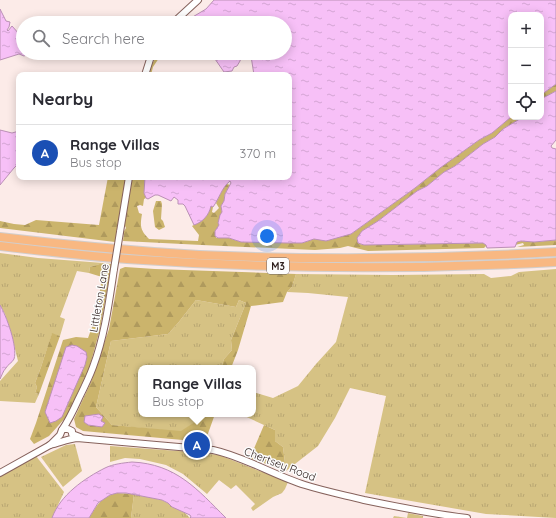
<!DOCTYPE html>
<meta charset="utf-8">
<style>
:root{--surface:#fff;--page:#f7f7f7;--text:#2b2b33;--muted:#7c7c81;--line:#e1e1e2;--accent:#ea580c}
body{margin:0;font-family:Quicksand,sans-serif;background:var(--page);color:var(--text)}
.controls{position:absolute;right:12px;top:12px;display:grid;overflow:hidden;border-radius:8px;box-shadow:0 2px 10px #0003}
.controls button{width:36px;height:36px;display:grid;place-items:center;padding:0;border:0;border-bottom:1px solid var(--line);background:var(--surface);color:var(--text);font:20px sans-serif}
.you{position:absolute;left:267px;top:236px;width:14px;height:14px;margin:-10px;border:3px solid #fff;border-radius:50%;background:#1a73e8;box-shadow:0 0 0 6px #1a73e833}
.badge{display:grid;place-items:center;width:26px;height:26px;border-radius:50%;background:var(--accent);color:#fff;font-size:13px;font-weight:700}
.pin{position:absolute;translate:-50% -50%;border:2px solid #fff;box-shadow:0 1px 4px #0006}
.popup{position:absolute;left:138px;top:365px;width:118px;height:52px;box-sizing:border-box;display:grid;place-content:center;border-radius:8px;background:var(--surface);filter:drop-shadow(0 1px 3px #0005);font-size:13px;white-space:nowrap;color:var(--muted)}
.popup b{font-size:15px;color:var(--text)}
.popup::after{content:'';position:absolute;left:50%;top:100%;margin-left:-8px;border:8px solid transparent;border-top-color:var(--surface)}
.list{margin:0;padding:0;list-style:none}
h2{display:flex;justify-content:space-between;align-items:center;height:52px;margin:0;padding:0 16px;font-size:17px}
h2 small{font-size:13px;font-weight:400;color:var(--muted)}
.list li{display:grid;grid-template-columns:26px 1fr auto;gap:12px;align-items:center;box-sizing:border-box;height:56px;padding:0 16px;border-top:1px solid var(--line)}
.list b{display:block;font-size:15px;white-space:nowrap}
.list p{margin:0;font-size:13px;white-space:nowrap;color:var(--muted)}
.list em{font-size:13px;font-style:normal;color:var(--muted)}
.icon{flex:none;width:22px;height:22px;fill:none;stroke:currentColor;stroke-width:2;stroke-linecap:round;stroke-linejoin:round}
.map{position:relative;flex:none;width:556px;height:518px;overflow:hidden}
.search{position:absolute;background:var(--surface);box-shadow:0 2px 10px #0003;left:16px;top:16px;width:276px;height:44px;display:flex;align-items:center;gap:10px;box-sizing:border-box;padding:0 14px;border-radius:22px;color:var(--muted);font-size:15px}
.panel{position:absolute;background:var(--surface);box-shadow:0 2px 10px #0003;left:16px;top:72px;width:276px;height:108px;border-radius:8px}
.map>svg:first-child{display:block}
.grass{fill:url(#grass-tufts)}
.forest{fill:url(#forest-firs)}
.water{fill:url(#water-ripples);stroke:#bb90b6}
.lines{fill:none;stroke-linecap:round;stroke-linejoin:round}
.secondary-casing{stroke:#86625c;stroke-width:8}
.highway-casing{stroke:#d1cecd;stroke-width:10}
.secondary{stroke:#fff;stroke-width:6}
.highway{stroke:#f8b882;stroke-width:8}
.secondary-bridge-casing{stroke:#86625c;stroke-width:8;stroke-linecap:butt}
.secondary-bridge{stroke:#fff;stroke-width:6}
.labels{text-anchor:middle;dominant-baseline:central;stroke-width:3;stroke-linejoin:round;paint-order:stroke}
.shield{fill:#fdfdfd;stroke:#6c6260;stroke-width:1}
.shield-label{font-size:10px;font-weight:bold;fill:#2e1f1d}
.street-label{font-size:11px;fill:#2e1f1d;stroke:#fdfdfd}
</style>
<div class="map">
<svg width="556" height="518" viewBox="0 0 556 518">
<defs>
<pattern id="grass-tufts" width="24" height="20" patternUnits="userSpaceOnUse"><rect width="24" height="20" fill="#d6c284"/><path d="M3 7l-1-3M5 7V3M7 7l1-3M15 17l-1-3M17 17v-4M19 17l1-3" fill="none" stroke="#b8a672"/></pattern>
<pattern id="forest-firs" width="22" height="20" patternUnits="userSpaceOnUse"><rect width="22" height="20" fill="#cbb46c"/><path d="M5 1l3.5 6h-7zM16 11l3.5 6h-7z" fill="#af9a5d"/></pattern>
<pattern id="water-ripples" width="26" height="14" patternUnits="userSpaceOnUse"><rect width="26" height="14" fill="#f7c0f7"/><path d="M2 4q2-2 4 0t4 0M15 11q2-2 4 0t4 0" fill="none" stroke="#d4a5d3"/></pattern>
</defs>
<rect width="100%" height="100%" fill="#fcebe8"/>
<g class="grass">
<polygon points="0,253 38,258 103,263 90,267 89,273 77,271 60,317 65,319 60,336 52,334 41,367 35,383 37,387 35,393 39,394 35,403 0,401 0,381 18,361 12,337 5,314 0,305"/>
<polygon points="556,269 556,518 486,514 365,493 386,396 350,388 335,418 318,446 286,471 283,447 275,441 275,430 240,414 253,414 253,392 273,398 298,386 316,364 336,342 348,297 308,293 287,292 292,287 296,274 393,275 484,274 491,278 511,276 519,272"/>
<polygon points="196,300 236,307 239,300 246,303 231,340 232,350 224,359 221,368 141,368 141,414 215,414 199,419 181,432 112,425 96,407 111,341 168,334 178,323"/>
<polygon points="75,444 82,471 63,487 41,457 66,445"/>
<polygon points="110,446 192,452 219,455 288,482 285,489 282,493 273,497 253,511 251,508 255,504 236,485 231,489 219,480 207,494 183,474 166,465 140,459 125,458 110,462"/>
<polygon points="36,456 64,492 52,518 0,518 0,477"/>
<polygon points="134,494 162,500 184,512 190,518 131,518"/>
<polygon points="408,513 423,516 423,518 393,518 394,516 407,518"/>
</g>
<g class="forest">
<polygon points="158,53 161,53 161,55 153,67 151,75 148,75 150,68"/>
<polygon points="556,84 556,91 541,99 541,95"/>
<path d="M511,117H523L503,129L495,137L483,144L455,166L444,172L427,186L417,191L378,221L362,231L357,238L358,243L360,244L364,245L483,243L487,245L484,248L368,251L348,246L340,248L315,250L202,245L123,241L124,231L126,228L124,224L132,177H145L144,193L146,198L144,199L143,206L140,205L137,206L139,213L142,214C140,226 140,230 149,239L198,241L199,235L192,226C203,220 206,218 211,206L213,207L212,212L214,213L219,208L216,203L223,188L227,184L230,185L225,194L224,201L221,206L222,212L220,216L218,223L219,224L216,238H229L241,242L287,243H302L314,239L351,234L415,188L440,168L479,140L492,133Z"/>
<polygon points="108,177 126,177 115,242 0,228 0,221 14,224 25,225 36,220 99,225"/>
<polygon points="156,201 161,201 162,204 161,219 163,221 165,227 159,230 155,227 153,211"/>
<polygon points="556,240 556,245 517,247 524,245 523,243 515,245 517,242 521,241 534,242"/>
<polygon points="103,263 112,264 100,329 89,369 66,417 49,436 34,444 30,439 36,423 63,340 76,337 88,338 96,316 102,277 89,273 90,267"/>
<polygon points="125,267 155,269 296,274 292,287 287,292 283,302 251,306 238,350 231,368 221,368 224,359 232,350 231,340 246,303 239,300 236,307 196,300 178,323 168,334 111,341 96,407 112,425 181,431 199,419 215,414 205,442 83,431 76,427 74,419 91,382 109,329 120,269"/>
<polygon points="52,333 60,336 39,394 35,393 37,387 35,383 41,367"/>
<polygon points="264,425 275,430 275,441 283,447 286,471 250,458"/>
<path d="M117,493L134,494L131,518H89C97,505 101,497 117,493Z"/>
</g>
<g class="water">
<path d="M214,0H556V84L541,95V15H511V117L492,133L479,140L440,168L415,188L351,234L326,241L314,239L302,243H287L241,242L229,238H218L215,236V231L219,225L218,223L220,215L222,212L221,206L224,201L225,194L231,183L230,181C222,187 219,199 213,207L211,206C209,215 203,222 194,225L185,206L183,204H178V200L174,197L171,201L158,195H155L148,199L146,198L144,193L145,177H289V75H254L251,56V53H285V23H185L191,18L206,9Z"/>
<polygon points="0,9 6,21 10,22 9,27 7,30 8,31 12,26 20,35 23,38 23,53 27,53 26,55 24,56 19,54 0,60"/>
<polygon points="208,53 242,53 240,61 237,66 234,67 232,71 224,72 215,59"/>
<polygon points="556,91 556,140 551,146 552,148 556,149 556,240 534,242 521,241 517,242 515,247 487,248 486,245 483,243 364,245 358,243 357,238 362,231 378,221 417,191 427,186 444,172 455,166 483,144 495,137 503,129 523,117 541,117 541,99"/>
<polygon points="0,130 12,133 19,131 19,163 14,168 0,185"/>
<path d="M0,305C6,315 18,347 14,359C12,363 8,364 6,368C3,371 2,375 0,379Z"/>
<polygon points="72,345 77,346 86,352 87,357 85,365 62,417 56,421 50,423 45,412 66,347"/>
<polygon points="99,414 103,417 101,421 105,423 102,427 88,425 84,422 85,416"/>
<path d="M132,462C176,464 197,489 226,518H190L191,517L190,515L172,507L168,503L162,500L126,493H117L110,495L98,503L89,518H52C60,495 85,478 105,468C113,464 123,463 132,462Z"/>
</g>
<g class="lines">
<g class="secondary-casing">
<g id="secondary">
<polyline points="173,23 198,0"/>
<polyline points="145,75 152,53"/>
<polyline points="120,232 129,177"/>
<path d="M62,430C69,420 74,409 79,398C84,388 89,378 93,367C105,335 109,302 114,269"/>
<path d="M50,445C59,443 68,439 77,438L213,450C245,457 273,475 305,485C324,491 344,495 364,500C398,507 432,514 467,518"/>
<polyline points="0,473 50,445 60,435 62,430 64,429 68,429 72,431 72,434 80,437"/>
</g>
</g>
<g class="highway-casing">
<g id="highway">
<path d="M0,237C66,245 133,251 199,255C318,260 437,259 556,252"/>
<path d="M0,246C42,251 84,256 127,259C269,269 413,270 556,262"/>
</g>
</g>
<use href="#secondary" class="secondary"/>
<use href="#highway" class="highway"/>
<g class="secondary-bridge-casing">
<polyline id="secondary-bridge" points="114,269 120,232"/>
</g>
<use href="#secondary-bridge" class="secondary-bridge"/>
</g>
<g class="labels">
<rect class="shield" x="267" y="258" width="22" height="16" rx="3"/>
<g class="shield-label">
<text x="278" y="266">M3</text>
</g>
<g class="street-label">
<text transform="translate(99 298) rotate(-80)">Littleton Lane</text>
<text transform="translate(280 464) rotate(21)">Chertsey Road</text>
</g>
</g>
</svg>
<div class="controls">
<button>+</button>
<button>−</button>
<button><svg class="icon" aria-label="locate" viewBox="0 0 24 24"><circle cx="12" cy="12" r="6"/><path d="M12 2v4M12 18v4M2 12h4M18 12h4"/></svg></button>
</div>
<div class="you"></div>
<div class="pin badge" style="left:197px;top:445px;background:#1a4fb4">A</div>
<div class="popup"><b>Range Villas</b>Bus stop</div>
<div class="search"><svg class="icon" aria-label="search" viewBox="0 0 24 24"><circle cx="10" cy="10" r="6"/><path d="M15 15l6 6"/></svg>Search here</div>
<section class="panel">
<h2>Nearby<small></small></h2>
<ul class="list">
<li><span class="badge" style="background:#1a4fb4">A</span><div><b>Range Villas</b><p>Bus stop</p></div><em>370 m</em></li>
</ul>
</section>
</div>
